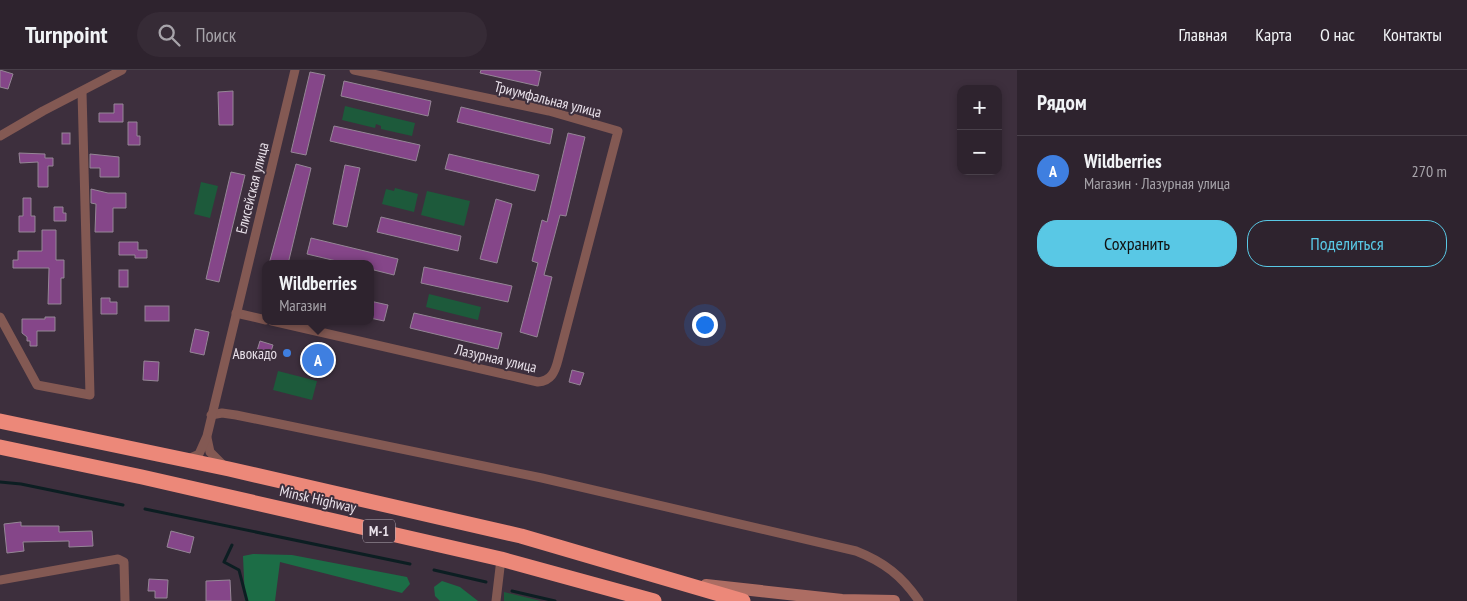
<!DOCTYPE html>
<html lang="ru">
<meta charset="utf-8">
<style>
:root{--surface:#2e232e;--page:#362b36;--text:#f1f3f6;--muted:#a7a4aa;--line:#49404a;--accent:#59c8e5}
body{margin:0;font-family:"PT Sans Narrow",sans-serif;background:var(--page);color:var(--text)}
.controls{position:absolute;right:15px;top:15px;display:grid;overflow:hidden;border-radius:10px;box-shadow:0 2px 8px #0003}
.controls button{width:45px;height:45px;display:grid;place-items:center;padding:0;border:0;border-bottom:1px solid var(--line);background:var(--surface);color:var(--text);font:25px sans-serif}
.you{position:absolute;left:704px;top:254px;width:18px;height:18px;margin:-12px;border:4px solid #fff;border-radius:50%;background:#1a73e8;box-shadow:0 0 0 8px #1a73e833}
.badge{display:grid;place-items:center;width:32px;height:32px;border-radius:50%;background:var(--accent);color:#fff;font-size:16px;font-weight:700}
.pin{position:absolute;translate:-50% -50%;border:2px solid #fff;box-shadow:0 1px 5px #0006}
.popup{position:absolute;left:262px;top:190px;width:112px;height:65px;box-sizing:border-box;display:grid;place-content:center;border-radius:10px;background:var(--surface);filter:drop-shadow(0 1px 4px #0005);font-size:16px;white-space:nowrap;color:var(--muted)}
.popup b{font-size:19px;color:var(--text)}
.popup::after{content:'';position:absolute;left:50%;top:100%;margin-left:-10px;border:10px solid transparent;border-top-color:var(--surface)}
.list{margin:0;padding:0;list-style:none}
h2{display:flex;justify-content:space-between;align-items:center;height:65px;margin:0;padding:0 20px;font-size:21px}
h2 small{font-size:16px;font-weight:400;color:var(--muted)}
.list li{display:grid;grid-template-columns:32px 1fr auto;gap:15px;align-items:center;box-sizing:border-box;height:70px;padding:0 20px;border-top:1px solid var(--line)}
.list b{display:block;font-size:19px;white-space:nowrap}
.list p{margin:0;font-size:16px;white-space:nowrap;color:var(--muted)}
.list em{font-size:16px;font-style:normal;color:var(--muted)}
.actions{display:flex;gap:10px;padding:15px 20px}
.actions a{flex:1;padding:11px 0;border:1px solid var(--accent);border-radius:20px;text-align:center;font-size:18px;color:var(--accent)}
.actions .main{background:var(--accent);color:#111}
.icon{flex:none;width:28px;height:28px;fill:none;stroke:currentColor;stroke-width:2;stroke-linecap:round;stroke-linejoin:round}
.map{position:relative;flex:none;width:1017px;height:531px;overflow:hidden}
header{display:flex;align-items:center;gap:30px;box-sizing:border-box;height:70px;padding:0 25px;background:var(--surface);border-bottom:1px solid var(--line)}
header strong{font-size:24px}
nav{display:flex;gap:28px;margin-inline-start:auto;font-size:18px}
.search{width:350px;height:45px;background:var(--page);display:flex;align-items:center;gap:12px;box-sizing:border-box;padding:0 18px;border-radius:28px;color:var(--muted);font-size:19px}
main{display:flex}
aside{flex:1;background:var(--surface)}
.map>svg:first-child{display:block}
.green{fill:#1d5a3b}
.forest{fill:#1c6d46}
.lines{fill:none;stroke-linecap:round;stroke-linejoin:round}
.stream{stroke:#0c1e22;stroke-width:3}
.building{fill:#854689;stroke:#958696}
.street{stroke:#835953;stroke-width:9}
.secondary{stroke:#ad6d63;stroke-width:12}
.highway{stroke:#ec8879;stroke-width:15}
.shop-dot{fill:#3f7fe0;stroke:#3d2f3d;stroke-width:2}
.labels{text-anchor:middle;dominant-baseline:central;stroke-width:4;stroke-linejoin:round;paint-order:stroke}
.shield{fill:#3d2f3d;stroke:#b5acb6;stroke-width:1}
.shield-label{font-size:14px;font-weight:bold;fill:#e9e1ea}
.street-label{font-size:15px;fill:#e9e1ea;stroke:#3d2f3d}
.poi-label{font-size:15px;fill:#e9e1ea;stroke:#3d2f3d;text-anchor:end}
</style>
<header>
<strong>Turnpoint</strong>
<div class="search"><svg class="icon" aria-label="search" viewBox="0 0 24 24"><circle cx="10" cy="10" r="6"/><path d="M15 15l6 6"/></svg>Поиск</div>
<nav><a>Главная</a><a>Карта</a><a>О нас</a><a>Контакты</a></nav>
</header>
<main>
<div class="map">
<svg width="1017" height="531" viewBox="0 0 1017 531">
<rect width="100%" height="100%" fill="#3d2f3d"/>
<g class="green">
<polygon points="345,36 415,53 412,66 381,59 381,56 376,54 375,58 342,50"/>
<polygon points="201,112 218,116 210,148 194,144"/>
<polygon points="395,118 418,124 414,142 382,134 386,119 394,121"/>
<polygon points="427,121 470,131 464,156 421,145"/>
<polygon points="429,224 481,237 478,250 426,237"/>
<polygon points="278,301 317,311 312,330 273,320"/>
<polygon points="504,522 541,531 504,531"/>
</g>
<g class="forest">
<polygon points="253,484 292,485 407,507 410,514 402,523 280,492 275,531 245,531 243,486"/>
<polygon points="442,511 460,517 478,531 440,531 435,526 434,517"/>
</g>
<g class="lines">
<g class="stream">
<polyline points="0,412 21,414 123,435"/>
<polyline points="145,439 410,494"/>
<polyline points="232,475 224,492 239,500 247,531"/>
<polyline points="434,500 486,512"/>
<polyline points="512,521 555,531"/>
</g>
</g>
<g class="building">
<polygon points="0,0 13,4 8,19 0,17"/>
<polygon points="481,0 534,0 541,2 538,16 480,3"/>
<polygon points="310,2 325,5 306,85 291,82"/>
<polygon points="344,11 431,31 428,46 341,26"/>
<polygon points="233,21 233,55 219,55 218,22"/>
<polygon points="114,34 123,34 123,52 99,52 99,43 114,43"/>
<polygon points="461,37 553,59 550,74 457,52"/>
<polygon points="128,52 137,52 137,66 140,66 140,75 128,75"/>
<polygon points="334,56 420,75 416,91 330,71"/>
<rect x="62" y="63" width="8" height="11"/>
<polygon points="568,63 585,67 566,146 560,145 544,205 552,207 537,267 520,262 538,193 532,191 542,150 547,152"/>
<polygon points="19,83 45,84 45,88 53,88 53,96 48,96 48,117 38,117 38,92 20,93"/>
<polygon points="90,84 119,87 119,107 100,107 100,98 90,98"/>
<polygon points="449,84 539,105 535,121 445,99"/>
<polygon points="296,94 311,98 288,194 269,194"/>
<polygon points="345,95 360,98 347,157 333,154"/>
<polygon points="231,102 245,105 219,212 206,209"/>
<polygon points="91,119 108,123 126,123 126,138 113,138 113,162 95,162 96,134 91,133"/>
<polygon points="23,128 31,128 31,146 35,146 35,162 19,162 19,146 23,146"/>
<polygon points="496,129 512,134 497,193 480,189"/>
<polygon points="54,137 63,137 63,143 66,143 66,151 54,151"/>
<polygon points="381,147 461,166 458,181 377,162"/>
<polygon points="42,160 56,160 56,190 64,190 64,208 61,208 61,234 48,234 49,198 13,198 13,190 18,190 18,181 42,181"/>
<polygon points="311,168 398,189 394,205 370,199 370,194 349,194 307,184"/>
<polygon points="119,172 138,172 138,180 147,180 147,188 135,188 135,185 119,185"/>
<polygon points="424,197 512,216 508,232 421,213"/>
<rect x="119" y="200" width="9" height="17"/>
<polygon points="101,228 110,228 110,232 117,232 117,244 101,244"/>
<polygon points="370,231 388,235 384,251 370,248"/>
<rect x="145" y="236" width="24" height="15"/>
<polygon points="414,243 502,263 498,279 410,258"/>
<polygon points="45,247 55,247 55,261 37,261 37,276 30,276 30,271 27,271 27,267 22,263 22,249 45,249"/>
<polygon points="195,259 209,262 204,285 190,282"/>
<polygon points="260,271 273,275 269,288 256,284"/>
<polygon points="144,291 159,292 158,311 143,310"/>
<polygon points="572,300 584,303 580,315 569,312"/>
<polygon points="21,452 21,456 59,456 59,462 92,461 93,476 69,477 69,471 23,472 24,481 7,483 4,454"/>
<polygon points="171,461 194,467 190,483 167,477"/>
<polygon points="149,509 168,510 167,528 155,528 155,521 148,521"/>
<polygon points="230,510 231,531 206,531 206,511"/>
</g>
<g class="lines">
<g class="street">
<polyline points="0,66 43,41 122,0"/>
<polyline points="236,243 266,250"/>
<polyline points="0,247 37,315 90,325 82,22"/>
<path d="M272,251L538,312C551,311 555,302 558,290L618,61L549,41L354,0"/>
<path d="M211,345L222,343L236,345L542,408L856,481C884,492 902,506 919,531"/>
<polyline points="207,368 210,382 224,396"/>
<polyline points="188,389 199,384 207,366 295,0"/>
<polyline points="0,510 118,489 124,492 125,531"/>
<polyline points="496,531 501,489"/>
</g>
<polyline class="secondary" points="706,515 842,530 894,531"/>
<g class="highway">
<polyline points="0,351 229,399 521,466 743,531"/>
<polyline points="0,377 142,407 501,489 654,531"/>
</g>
</g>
<circle class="shop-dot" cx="287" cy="283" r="5"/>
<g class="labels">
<rect class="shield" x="363" y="449.5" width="32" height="23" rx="4"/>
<g class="shield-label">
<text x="379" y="461">М-1</text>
</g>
<g class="street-label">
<text transform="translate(548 29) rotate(14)">Триумфальная улица</text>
<text transform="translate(252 118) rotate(-76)">Елисейская улица</text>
<text transform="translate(496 288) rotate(13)">Лазурная улица</text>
<text transform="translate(318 429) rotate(13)">Minsk Highway</text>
</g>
<g class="poi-label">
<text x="277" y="283">Авокадо</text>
</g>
</g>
</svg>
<div class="controls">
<button>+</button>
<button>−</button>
</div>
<div class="you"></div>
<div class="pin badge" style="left:318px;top:290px;background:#3f7fe0">A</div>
<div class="popup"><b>Wildberries</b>Магазин</div>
</div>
<aside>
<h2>Рядом<small></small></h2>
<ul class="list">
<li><span class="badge" style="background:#3f7fe0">A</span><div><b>Wildberries</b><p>Магазин · Лазурная улица</p></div><em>270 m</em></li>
</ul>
<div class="actions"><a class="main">Сохранить</a><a>Поделиться</a></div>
</aside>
</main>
